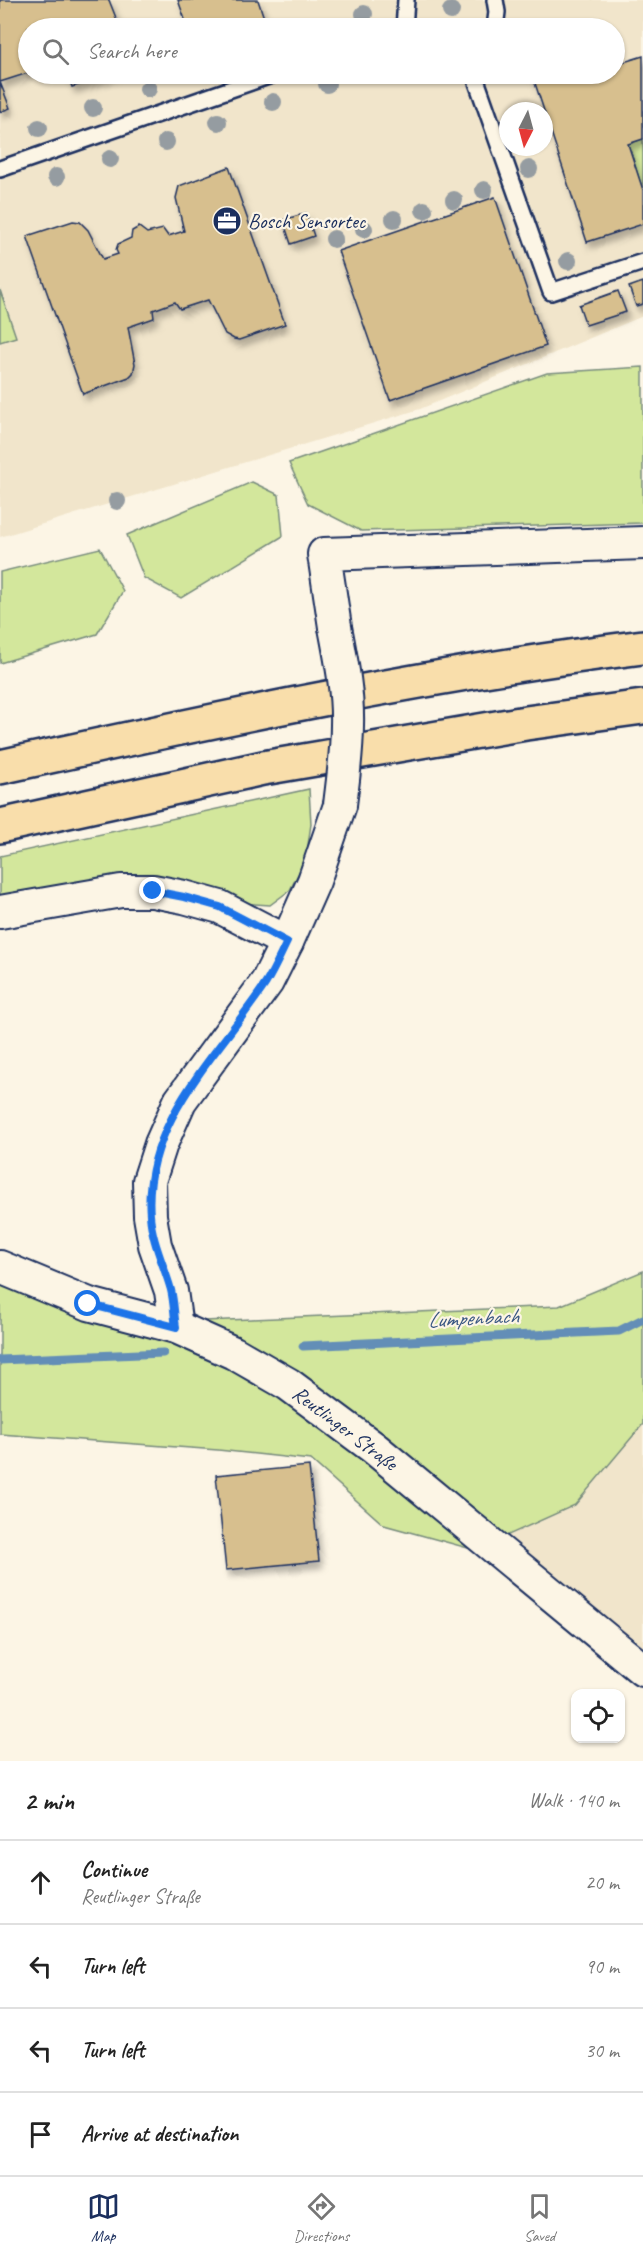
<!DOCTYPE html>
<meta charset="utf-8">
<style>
:root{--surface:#fff;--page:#f2f2f2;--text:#222;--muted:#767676;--line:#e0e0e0;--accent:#1b2f5e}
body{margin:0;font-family:Caveat,sans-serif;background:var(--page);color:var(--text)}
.controls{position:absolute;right:18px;bottom:18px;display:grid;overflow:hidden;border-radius:12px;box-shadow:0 2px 4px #0004}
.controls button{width:54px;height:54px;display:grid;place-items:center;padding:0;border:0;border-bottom:2px solid var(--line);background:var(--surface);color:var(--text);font:30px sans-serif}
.compass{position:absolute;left:499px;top:102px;width:54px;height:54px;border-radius:50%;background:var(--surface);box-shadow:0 2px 4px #0004;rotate:186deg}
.stop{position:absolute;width:18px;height:18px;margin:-14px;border:4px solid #1a73e8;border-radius:50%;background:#fff}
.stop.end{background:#1a73e8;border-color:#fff;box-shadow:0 2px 6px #0008}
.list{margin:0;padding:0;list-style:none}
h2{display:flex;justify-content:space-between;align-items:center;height:78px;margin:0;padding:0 24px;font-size:26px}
h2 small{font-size:20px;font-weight:400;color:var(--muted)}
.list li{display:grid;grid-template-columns:39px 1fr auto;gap:18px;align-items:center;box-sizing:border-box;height:84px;padding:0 24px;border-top:2px solid var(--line)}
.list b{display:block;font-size:22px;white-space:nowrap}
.list p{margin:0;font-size:20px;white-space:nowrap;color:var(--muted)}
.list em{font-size:20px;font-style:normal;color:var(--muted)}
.icon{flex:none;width:33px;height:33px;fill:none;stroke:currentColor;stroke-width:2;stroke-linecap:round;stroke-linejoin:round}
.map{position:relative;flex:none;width:643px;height:1761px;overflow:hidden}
.search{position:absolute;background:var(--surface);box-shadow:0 2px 4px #0004;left:18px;right:18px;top:18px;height:66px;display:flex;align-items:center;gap:15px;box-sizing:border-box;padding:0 21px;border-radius:33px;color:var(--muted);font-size:22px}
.sheet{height:414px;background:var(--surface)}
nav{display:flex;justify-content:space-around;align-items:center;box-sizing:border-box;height:84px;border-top:2px solid var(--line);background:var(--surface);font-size:16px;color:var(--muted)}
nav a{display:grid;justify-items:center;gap:3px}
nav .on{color:var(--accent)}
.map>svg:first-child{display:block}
.built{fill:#f1e5cb;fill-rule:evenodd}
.green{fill:#d3e79c;stroke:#778b7d;stroke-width:1.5}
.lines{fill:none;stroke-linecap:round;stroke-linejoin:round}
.stream{stroke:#638eb7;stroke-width:9}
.building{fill:#d7bf8e;stroke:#1b2f5e;stroke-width:1.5;filter:url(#shadow)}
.lane-casing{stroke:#1b2f5e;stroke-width:20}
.street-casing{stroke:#1b2f5e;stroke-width:36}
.highway-casing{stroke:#1b2f5e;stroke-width:38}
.lane{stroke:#fcf5e5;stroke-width:15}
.street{stroke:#fcf5e5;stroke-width:32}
.highway{stroke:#f9deab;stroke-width:33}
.street-bridge-casing{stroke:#1b2f5e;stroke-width:36;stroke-linecap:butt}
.street-bridge{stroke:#fcf5e5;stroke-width:32}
.tree{fill:#959ca1}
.route{stroke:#1a73e8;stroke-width:8}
.labels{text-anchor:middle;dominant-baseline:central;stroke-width:4.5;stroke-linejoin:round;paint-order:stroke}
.poi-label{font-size:21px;fill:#1b2f5e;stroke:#fcf5e5;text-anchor:start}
.street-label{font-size:21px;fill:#1b2f5e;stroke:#fcf5e5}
.water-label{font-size:22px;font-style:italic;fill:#395783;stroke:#fcf5e5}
</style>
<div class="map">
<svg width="643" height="1761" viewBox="0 0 643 1761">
<defs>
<filter id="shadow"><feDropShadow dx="3.5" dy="6" stdDeviation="3" flood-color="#0004"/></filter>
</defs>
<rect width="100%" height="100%" fill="#fcf5e5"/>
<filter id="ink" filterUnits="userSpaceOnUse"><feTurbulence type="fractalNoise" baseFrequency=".0167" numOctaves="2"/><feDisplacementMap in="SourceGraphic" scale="12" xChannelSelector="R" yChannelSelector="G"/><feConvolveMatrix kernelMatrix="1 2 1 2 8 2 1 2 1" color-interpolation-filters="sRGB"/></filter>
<g filter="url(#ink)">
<g class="built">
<path d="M0,0H643V316L420,409L0,537ZM28,28H614V74H28ZM508,111H544V147H508Z"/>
<polygon points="643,1424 643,1656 501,1539 575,1505"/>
</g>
<g class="green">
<polygon points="643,139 643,190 628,144"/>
<polygon points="0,290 16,337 0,342"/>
<polygon points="643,367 643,523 361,531 308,504 289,463 547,373"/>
<polygon points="252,482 279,495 283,536 181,598 144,578 127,535"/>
<polygon points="100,548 123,591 97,634 0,663 0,572"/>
<polygon points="309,789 311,824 306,858 290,890 270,905 241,903 0,902 0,856"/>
<polygon points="643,1271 643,1424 575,1505 475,1550 384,1525 311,1460 218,1450 0,1434 0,1280 71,1311 204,1321 559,1306"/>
</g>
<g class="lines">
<g class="stream">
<polyline points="303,1346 619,1331 643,1319"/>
<polyline points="0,1360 163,1353"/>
</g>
</g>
<g class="building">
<polygon points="0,0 109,0 120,28 28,28 28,73 0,82 10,108 0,112"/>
<polygon points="178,0 258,0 265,21 244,28 188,28"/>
<polygon points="643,56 643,139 628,144 643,190 643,224 587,242 532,74 614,74 614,65"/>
<polygon points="67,74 112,74 72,87"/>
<polygon points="229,167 285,324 239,340 234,339 225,334 208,300 180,309 175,302 153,310 154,318 128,327 135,364 133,373 129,377 83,394 27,236 73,221 80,222 88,230 103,259 118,254 116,250 118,244 131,238 132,231 139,227 147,233 163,229 168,236 184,231 176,198 179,186"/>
<polygon points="495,197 546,346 390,400 338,251"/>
<polygon points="306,213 314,236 291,244 283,220"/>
<polygon points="643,282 643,304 636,306 629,287"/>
<polygon points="618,291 626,312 586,325 579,305"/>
<polygon points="309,1466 319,1561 226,1570 216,1475"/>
</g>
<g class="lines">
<g class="lane-casing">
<g id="lane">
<polyline points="495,0 497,12 495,28"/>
<polyline points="404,28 406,0"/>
<polyline points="474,74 551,292 643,262"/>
<polyline points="0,169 274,74"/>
</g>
</g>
<g class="street-casing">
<g id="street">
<polyline points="335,627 324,554 643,543"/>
<polyline points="0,912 121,891 153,891 184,897 220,907 287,942"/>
<polyline points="0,1267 89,1304 176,1327 234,1353 288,1384 374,1448 643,1670"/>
<polyline points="176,1327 171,1291 155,1245 150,1216 149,1181 161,1144 180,1101 267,982 287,942 314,881 340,805"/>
</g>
</g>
<g class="highway-casing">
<g id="highway">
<path d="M0,767C212,720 427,674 643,647"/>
<polyline points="0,826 263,768 526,723 643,707"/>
</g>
</g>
<use href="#lane" class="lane"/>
<use href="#street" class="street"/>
<use href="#highway" class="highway"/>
<g class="street-bridge-casing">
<path id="street-bridge" d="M335,627C341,659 348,692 347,725C347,752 343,779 340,805"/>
</g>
<use href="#street-bridge" class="street-bridge"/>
</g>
<g class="tree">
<circle cx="451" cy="11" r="9"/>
<circle cx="364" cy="14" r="9"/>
<circle cx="327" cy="84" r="9"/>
<circle cx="148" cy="89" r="9"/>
<circle cx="273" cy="102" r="9"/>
<circle cx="93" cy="108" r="9"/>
<circle cx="218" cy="122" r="9"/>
<circle cx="39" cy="128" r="9"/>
<circle cx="166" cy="142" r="9"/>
<circle cx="110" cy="159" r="9"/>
<circle cx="529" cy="169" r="9"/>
<circle cx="56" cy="177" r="9"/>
<circle cx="484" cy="190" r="9"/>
<circle cx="454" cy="200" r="9"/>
<circle cx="424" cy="210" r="9"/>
<circle cx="394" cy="219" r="9"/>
<circle cx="364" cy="229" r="9"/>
<circle cx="334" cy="239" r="9"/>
<circle cx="568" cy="261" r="9"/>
<circle cx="117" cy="501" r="9"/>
</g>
</g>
<g class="lines" filter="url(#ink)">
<path class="route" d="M88,1304L176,1327C174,1315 174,1302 171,1290C164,1265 152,1242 150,1215C142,1123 219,1054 266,983C274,970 280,956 287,942L220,907L184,897L153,891"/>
</g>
<defs>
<g id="office-disc" transform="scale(1.5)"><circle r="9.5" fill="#1b2f5e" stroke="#fcf5e5"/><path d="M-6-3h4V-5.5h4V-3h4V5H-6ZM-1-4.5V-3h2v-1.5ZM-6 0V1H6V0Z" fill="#fff"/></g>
</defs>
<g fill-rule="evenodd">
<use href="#office-disc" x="227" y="221"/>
</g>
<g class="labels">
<g class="poi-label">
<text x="248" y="221">Bosch Sensortec</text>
</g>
<g class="street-label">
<text transform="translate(345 1428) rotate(37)">Reutlinger Straße</text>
</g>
<g class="water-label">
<text transform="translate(473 1318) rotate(-3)">Lumpenbach</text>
</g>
</g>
</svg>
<div class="controls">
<button><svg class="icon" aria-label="locate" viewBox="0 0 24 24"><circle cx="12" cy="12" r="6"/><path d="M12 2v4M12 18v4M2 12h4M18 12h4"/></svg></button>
</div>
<svg class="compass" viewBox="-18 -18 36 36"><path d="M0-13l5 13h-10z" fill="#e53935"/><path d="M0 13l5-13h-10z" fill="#767676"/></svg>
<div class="stop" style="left:88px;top:1304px"></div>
<div class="stop end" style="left:153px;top:891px"></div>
<div class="search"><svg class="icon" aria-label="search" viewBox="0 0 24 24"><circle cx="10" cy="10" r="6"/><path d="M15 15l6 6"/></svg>Search here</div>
</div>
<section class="sheet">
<h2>2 min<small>Walk · 140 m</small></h2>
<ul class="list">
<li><svg class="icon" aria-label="ahead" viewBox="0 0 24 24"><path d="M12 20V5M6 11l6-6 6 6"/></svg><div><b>Continue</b><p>Reutlinger Straße</p></div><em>20 m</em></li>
<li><svg class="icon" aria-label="left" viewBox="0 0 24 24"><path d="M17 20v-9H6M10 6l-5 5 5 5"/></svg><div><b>Turn left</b></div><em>90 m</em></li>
<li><svg class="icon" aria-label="left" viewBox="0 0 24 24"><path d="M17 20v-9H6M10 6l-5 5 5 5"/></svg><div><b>Turn left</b></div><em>30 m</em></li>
<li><svg class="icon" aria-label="arrive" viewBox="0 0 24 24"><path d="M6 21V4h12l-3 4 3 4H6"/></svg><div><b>Arrive at destination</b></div></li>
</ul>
</section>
<nav>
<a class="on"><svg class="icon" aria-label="map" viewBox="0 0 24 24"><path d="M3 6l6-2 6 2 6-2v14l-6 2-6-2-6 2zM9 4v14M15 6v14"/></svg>Map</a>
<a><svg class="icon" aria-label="directions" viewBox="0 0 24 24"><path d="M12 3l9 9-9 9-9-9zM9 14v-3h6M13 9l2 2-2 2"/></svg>Directions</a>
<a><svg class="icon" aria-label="saved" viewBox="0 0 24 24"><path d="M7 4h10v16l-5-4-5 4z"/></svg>Saved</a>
</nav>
